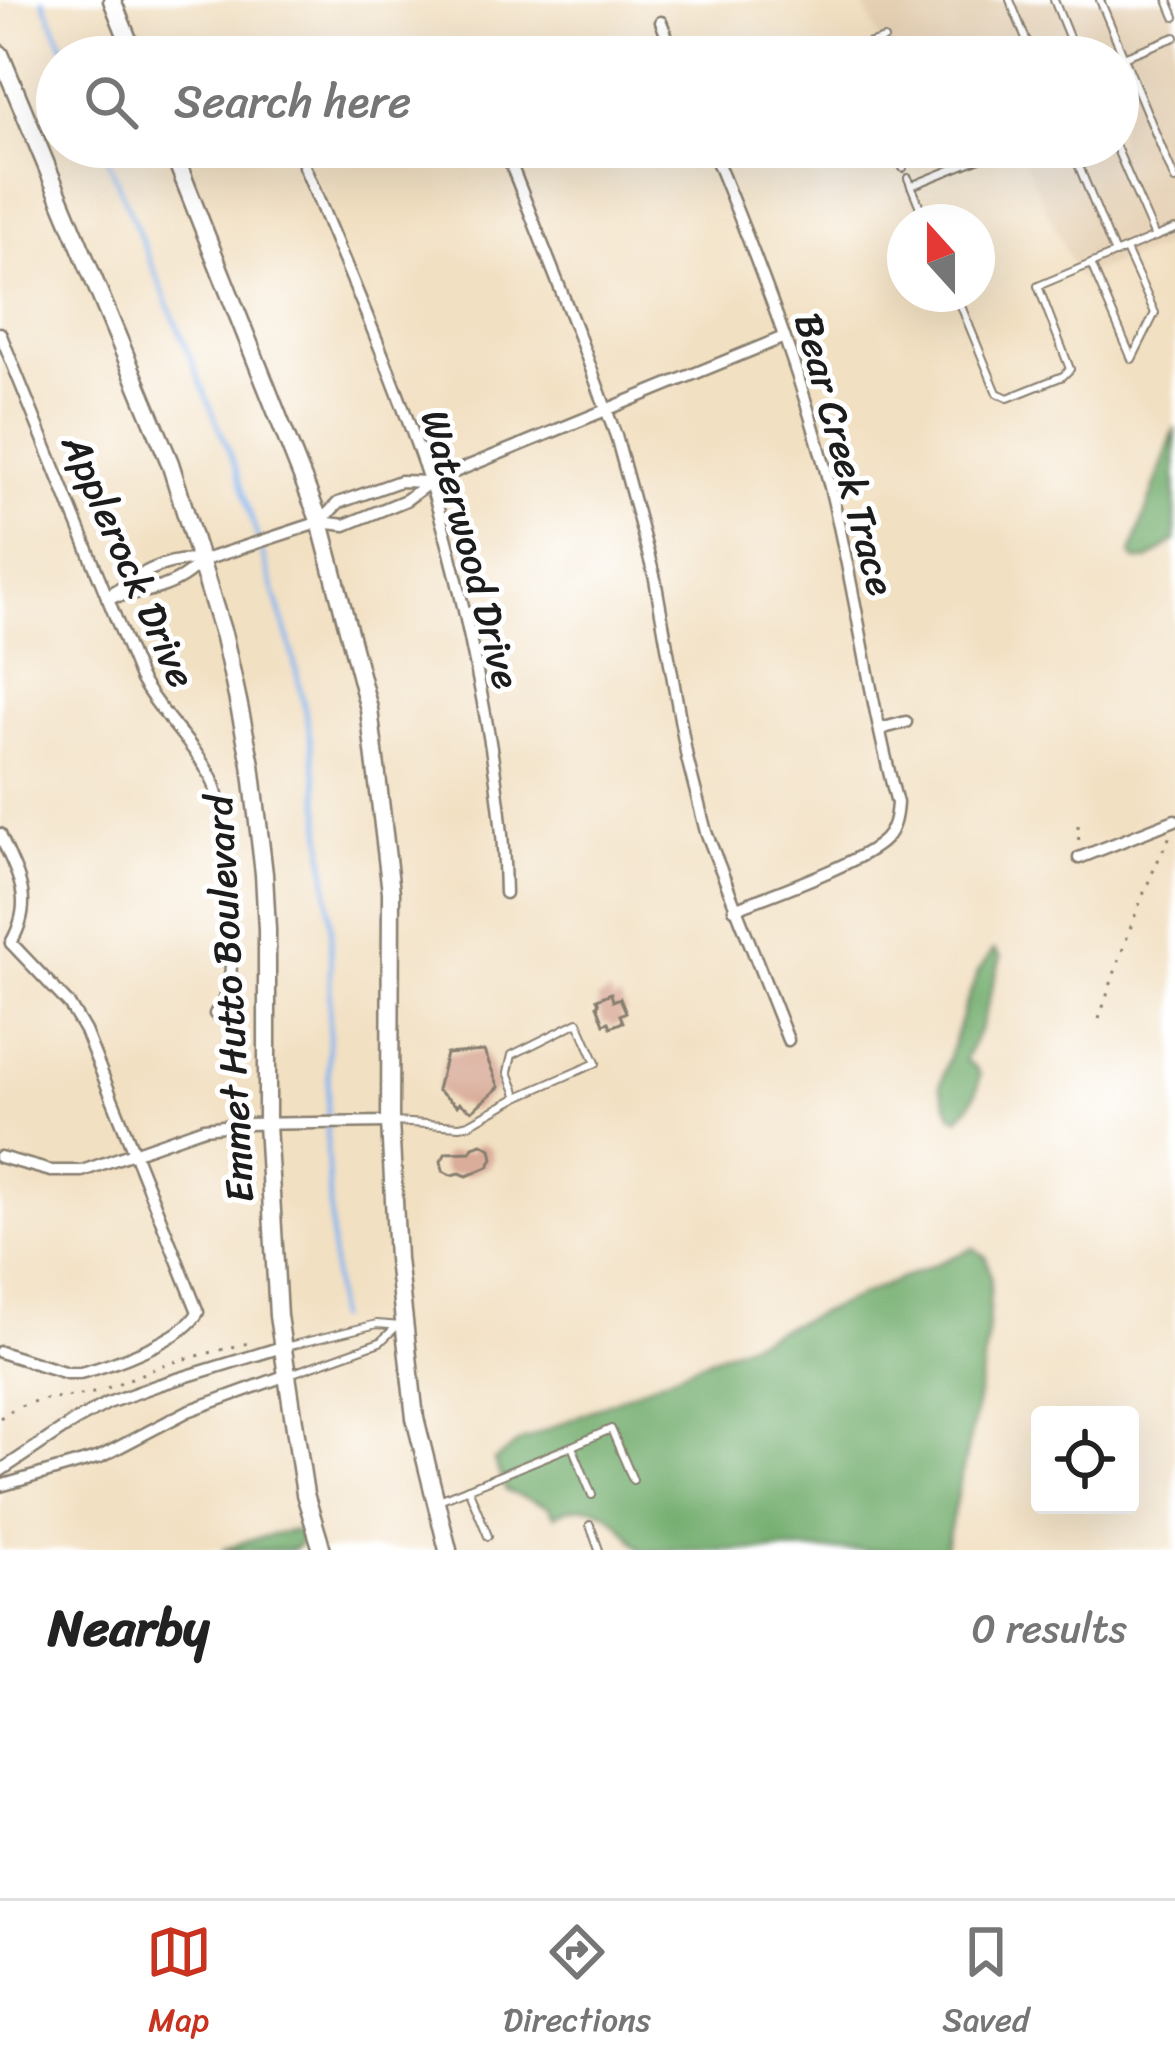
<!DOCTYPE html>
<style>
:root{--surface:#fff;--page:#f6f6f6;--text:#222;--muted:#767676;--line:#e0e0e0;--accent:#c8321e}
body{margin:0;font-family:Sriracha,sans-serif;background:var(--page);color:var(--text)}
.controls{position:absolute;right:36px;bottom:36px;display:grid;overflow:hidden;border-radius:12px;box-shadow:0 12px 48px #0002}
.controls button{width:108px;height:108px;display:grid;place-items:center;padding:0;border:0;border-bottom:3px solid var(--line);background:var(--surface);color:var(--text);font:60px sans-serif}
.compass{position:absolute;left:887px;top:204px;width:108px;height:108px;border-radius:50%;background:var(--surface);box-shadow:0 12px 48px #0002;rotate:339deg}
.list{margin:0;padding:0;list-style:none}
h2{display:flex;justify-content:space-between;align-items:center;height:156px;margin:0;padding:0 48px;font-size:51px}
h2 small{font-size:39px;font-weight:400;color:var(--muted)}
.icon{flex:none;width:66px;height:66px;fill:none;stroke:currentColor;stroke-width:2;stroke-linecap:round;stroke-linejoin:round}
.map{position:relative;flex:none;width:1175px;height:1550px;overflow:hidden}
.search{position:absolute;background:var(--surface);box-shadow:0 12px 48px #0002;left:36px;right:36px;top:36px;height:132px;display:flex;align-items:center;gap:30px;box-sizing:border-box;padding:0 42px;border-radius:66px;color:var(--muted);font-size:45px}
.sheet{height:348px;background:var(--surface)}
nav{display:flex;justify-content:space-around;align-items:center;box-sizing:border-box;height:168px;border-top:3px solid var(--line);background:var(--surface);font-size:33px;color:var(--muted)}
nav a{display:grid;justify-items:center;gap:6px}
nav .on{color:var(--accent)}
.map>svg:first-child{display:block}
.built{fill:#e5d0b4}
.forest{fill:#70ab6b;stroke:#466444;stroke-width:3}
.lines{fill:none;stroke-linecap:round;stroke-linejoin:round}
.stream{stroke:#82b5ef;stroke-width:4.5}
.building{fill:#d9ab98}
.lane-casing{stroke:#877e6f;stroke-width:10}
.street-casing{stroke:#877e6f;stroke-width:15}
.secondary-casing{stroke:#877e6f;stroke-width:21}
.path{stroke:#877e6f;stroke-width:3;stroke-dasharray:3 9;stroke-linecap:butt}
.lane{stroke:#fff;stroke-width:6}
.street{stroke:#fff;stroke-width:10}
.secondary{stroke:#fff;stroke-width:16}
.labels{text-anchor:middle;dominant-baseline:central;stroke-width:10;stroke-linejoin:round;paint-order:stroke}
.street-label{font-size:39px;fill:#1c1c1c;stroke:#fff}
</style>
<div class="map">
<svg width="1175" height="1550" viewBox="0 0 1175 1550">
<rect width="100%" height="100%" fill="#fff"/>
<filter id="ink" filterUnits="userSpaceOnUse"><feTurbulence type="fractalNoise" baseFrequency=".00833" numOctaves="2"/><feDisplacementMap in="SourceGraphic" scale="24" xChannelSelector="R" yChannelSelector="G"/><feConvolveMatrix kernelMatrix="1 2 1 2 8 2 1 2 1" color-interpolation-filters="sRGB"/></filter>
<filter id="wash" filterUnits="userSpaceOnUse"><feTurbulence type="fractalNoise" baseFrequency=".004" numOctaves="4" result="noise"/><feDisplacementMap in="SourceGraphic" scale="48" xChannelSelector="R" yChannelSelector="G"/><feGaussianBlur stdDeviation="2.7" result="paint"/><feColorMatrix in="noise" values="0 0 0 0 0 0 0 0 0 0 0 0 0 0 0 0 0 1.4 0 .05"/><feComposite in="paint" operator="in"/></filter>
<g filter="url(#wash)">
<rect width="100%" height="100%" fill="#f2e0c2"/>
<polygon class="built" points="862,0 1175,0 1175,243 1077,276 1018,147 1118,147 1118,57 886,57"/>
<g class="forest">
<polygon points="1175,428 1175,541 1148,560 1135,560 1131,554"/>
<path d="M994,950L1001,957L982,1024L965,1060L975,1067L980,1075C978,1091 971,1108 958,1118L951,1114L940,1086L965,1006L979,970Z"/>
<path d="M974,1248L986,1257L991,1278L987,1340L975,1414L945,1550H642C631,1540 624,1528 613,1518C598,1504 571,1504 555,1516L548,1506L506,1491L494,1461L519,1442L718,1355Z"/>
<polygon points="296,1530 301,1539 300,1544 292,1550 222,1550 252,1539"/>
</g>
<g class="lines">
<g class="stream">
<polyline points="43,0 68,57"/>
<polyline points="103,147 236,468 290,643 308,723 318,787 331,927 327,1150 336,1318"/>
</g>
</g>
<g id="blocks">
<g class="building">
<polygon points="611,993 613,1001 620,998 626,1012 620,1015 623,1022 611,1027 609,1022 604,1024 597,1005 599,1004 597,999"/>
<polygon points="484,1051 499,1087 472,1111 459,1103 457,1106 437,1090 446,1054"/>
<polygon points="482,1144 491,1149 493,1159 488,1167 467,1176 460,1173 451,1175 443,1171 441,1161 446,1153 470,1152 473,1147"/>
</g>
</g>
</g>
<g filter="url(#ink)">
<use href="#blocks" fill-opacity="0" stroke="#877e6f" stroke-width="3"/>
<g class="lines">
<g class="lane-casing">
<g id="lane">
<polyline points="1010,0 1033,57"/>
<polyline points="1054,0 1077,57"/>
<polyline points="1100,0 1175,180"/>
<polyline points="1168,0 1175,17"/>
<polyline points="857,57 856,51 861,46 884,39"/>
<polyline points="1118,59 1175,37"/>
<polyline points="895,147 903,168"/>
<polyline points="1071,147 1115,254"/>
<polyline points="1116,147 1155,237 1175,229"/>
<polyline points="908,178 926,222"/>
<polyline points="911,186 1007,147"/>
<polyline points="1091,264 1132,359 1155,313 1126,250"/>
<polyline points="956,294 997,393 1008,398 1063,376 1070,369 1038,286 1155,237"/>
<polyline points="393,1122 460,1126 469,1124 518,1097 596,1063 578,1022 512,1055 508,1072 518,1097"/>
<polyline points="285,1347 377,1324 401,1326"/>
<polyline points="290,1374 380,1342 395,1328"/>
<polyline points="572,1446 611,1429 633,1480"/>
<polyline points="468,1488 488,1536"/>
<polyline points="439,1500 572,1446 592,1495"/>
<polyline points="590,1525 599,1550"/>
</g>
</g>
<g class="street-casing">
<g id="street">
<polyline points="661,22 675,57"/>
<polyline points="504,147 579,336 616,436 655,579 687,758 706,832 788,1040"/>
<path d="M711,147C757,258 800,370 830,487C856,592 869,699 897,803C896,817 894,829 885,839C864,862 767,896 734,909"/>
<path d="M304,166C348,269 393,374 429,480C448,538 462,598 474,658C490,735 504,814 505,893"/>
<path d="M0,333L140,678C160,714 192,741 211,777C227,808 237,955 228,990C226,998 220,1006 215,1014"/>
<polyline points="320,522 345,525 406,500 430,482 784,337"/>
<path d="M107,597C135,576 166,556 201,561L320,522L338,503L400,481L430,482"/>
<path d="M107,597C141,594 179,588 201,561"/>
<polyline points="880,729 906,722"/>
<path d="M0,834C17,876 36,899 11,943"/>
<polyline points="1079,858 1175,820"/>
<polyline points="0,1157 51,1171 82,1171 204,1128 242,1124 390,1122"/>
<path d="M0,1352L67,1373H80C109,1366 185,1339 198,1312L85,1031L69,1004L11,943"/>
<polyline points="0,1471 75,1421 108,1403 158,1385 282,1347"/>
<polyline points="0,1486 100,1457 188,1411 287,1375"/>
</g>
</g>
<g class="secondary-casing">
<g id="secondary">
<polyline points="112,0 135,57"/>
<polyline points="0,54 170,463 224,637 238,701 251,764 264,874 267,930 267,1124 278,1316 305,1494 322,1550"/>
<polyline points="171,147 320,522 369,709 391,892 390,1122 397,1259 415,1418 448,1550"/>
</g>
</g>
<g class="path">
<polyline points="1078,825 1079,847"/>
<path d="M1099,1019C1120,957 1140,894 1170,836"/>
<polyline points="107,1388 166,1364 252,1342"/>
<path d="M0,1418C30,1394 63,1400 98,1392"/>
</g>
<use href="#lane" class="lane"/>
<use href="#street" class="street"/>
<use href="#secondary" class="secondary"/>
</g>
</g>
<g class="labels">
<g class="street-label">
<text transform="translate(845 454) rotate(75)">Bear Creek Trace</text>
<text transform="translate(471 549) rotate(75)">Waterwood Drive</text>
<text transform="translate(129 561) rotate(66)">Applerock Drive</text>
<text transform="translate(229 999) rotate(-93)">Emmet Hutto Boulevard</text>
</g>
</g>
</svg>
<div class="controls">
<button><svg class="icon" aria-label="locate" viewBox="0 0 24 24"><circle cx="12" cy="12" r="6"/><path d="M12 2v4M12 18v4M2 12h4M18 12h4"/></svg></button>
</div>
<svg class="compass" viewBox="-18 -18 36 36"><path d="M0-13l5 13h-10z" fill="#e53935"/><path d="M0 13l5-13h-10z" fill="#767676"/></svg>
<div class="search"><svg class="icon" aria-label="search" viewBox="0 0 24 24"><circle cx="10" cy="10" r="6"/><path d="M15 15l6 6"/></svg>Search here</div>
</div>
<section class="sheet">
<h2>Nearby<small>0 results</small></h2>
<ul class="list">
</ul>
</section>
<nav>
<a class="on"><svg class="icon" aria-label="map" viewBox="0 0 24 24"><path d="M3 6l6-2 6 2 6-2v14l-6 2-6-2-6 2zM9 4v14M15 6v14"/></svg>Map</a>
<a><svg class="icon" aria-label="directions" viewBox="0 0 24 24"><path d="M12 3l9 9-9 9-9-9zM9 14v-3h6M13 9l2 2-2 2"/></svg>Directions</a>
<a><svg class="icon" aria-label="saved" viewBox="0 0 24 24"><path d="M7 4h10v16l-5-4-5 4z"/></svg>Saved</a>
</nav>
